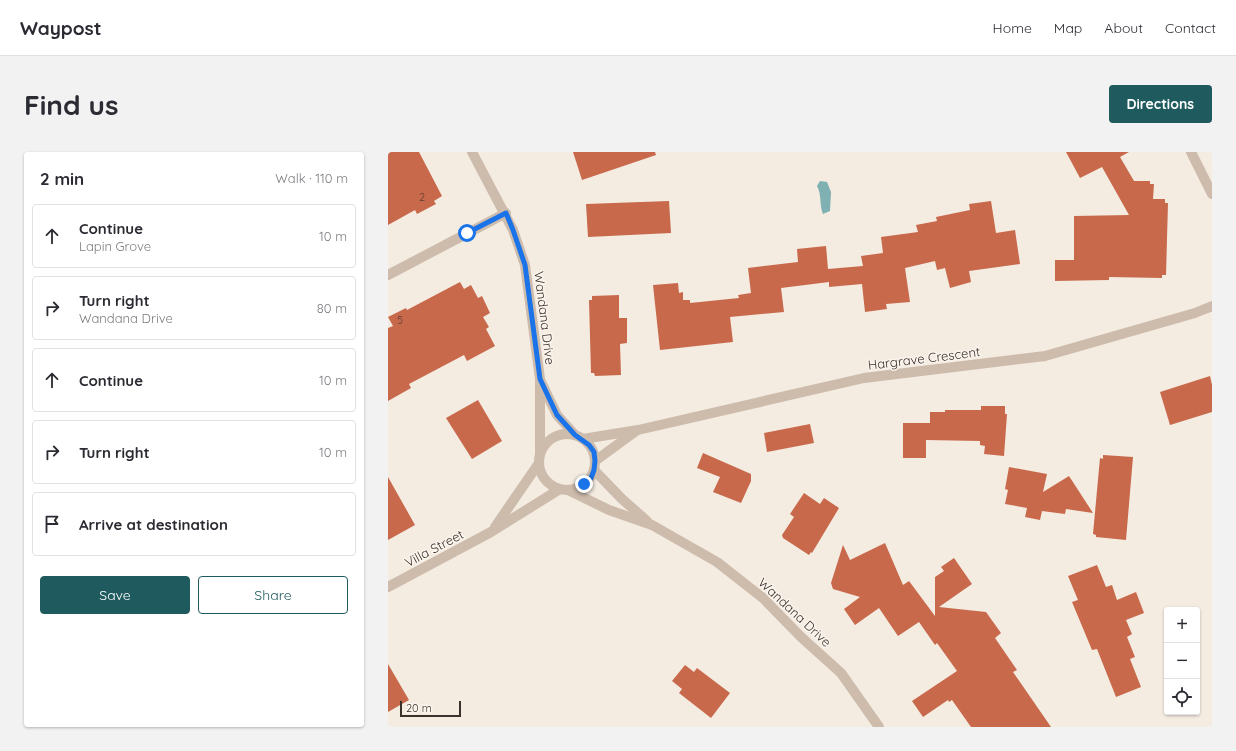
<!DOCTYPE html>
<meta charset="utf-8">
<style>
:root{--surface:#fff;--page:#f2f2f3;--text:#2b2b33;--muted:#7c7c81;--line:#e1e1e2;--accent:#1f5a5e}
body{margin:0;font-family:Quicksand,sans-serif;background:var(--page);color:var(--text)}
.controls{position:absolute;right:12px;bottom:12px;display:grid;overflow:hidden;border-radius:4px;box-shadow:0 1px 3px #0004}
.controls button{width:36px;height:36px;display:grid;place-items:center;padding:0;border:0;border-bottom:1px solid var(--line);background:var(--surface);color:var(--text);font:20px sans-serif}
.scale{position:absolute;left:12px;bottom:10px;width:61px;box-sizing:border-box;padding-left:4px;border:2px solid #3b302b;border-top:0;font-size:11px;line-height:14px;white-space:nowrap;color:#3b302b;-webkit-text-stroke:3px #fbf5ee;paint-order:stroke}
.stop{position:absolute;width:12px;height:12px;margin:-9px;border:3px solid #1a73e8;border-radius:50%;background:#fff}
.stop.end{background:#1a73e8;border-color:#fff;box-shadow:0 1px 4px #0008}
.list{margin:0;padding:0;list-style:none}
h2{display:flex;justify-content:space-between;align-items:center;height:52px;margin:0;padding:0 16px;font-size:17px}
h2 small{font-size:13px;font-weight:400;color:var(--muted)}
.list li{display:grid;grid-template-columns:26px 1fr auto;gap:12px;align-items:center;box-sizing:border-box;height:64px;margin:0 8px 8px;padding:0 8px;border:1px solid var(--line);border-radius:4px}
.list b{display:block;font-size:15px;white-space:nowrap}
.list p{margin:0;font-size:13px;white-space:nowrap;color:var(--muted)}
.list em{font-size:13px;font-style:normal;color:var(--muted)}
.actions{display:flex;gap:8px;padding:12px 16px}
.actions a{flex:1;padding:9px 0;border:1px solid var(--accent);border-radius:4px;text-align:center;font-size:14px;color:var(--accent)}
.actions .main{background:var(--accent);color:#fff}
.icon{flex:none;width:22px;height:22px;fill:none;stroke:currentColor;stroke-width:2;stroke-linecap:round;stroke-linejoin:round}
.map{position:relative;flex:none;width:824px;height:575px;overflow:hidden;border-radius:4px}
header{display:flex;align-items:center;gap:24px;box-sizing:border-box;height:56px;padding:0 20px;background:var(--surface);border-bottom:1px solid var(--line)}
header strong{font-size:19px}
nav{display:flex;gap:22px;margin-inline-start:auto;font-size:14px}
.intro{display:flex;align-items:center;justify-content:space-between;box-sizing:border-box;height:96px;padding:0 24px}
h1{margin:0;font-size:28px}
.button{padding:10px 18px;border-radius:4px;background:var(--accent);color:#fff;font-size:14px;font-weight:700}
main{display:flex;gap:24px;padding:0 24px}
aside{flex:1;background:var(--surface);border-radius:4px;box-shadow:0 1px 3px #0004}
.map>svg:first-child{display:block}
.water{fill:#7fb0b2}
.building{fill:#c8694b}
.lines{fill:none;stroke-linecap:round;stroke-linejoin:round}
.minor{stroke:#cdbbac;stroke-width:10}
.tertiary{stroke:#cdbbac;stroke-width:10}
.route{stroke:#1a73e8;stroke-width:5}
.labels{text-anchor:middle;dominant-baseline:central;stroke-width:3;stroke-linejoin:round;paint-order:stroke}
.number-label{font-size:11px;fill:#5e3e33}
.street-label{font-size:13px;fill:#3b302b;stroke:#fbf5ee}
</style>
<header>
<strong>Waypost</strong>
<nav><a>Home</a><a>Map</a><a>About</a><a>Contact</a></nav>
</header>
<div class="intro"><h1>Find us</h1><a class="button">Directions</a></div>
<main>
<aside>
<h2>2 min<small>Walk · 110 m</small></h2>
<ul class="list">
<li><svg class="icon" aria-label="ahead" viewBox="0 0 24 24"><path d="M12 20V5M6 11l6-6 6 6"/></svg><div><b>Continue</b><p>Lapin Grove</p></div><em>10 m</em></li>
<li><svg class="icon" aria-label="right" viewBox="0 0 24 24"><path d="M7 20v-9h11M14 6l5 5-5 5"/></svg><div><b>Turn right</b><p>Wandana Drive</p></div><em>80 m</em></li>
<li><svg class="icon" aria-label="ahead" viewBox="0 0 24 24"><path d="M12 20V5M6 11l6-6 6 6"/></svg><div><b>Continue</b></div><em>10 m</em></li>
<li><svg class="icon" aria-label="right" viewBox="0 0 24 24"><path d="M7 20v-9h11M14 6l5 5-5 5"/></svg><div><b>Turn right</b></div><em>10 m</em></li>
<li><svg class="icon" aria-label="arrive" viewBox="0 0 24 24"><path d="M6 21V4h12l-3 4 3 4H6"/></svg><div><b>Arrive at destination</b></div></li>
</ul>
<div class="actions"><a class="main">Save</a><a>Share</a></div>
</aside>
<div class="map">
<svg width="824" height="575" viewBox="0 0 824 575">
<rect width="100%" height="100%" fill="#f4ebe1"/>
<path class="water" d="M432,29L439,30L443,40L442,59L435,62C431,52 434,43 429,34Z"/>
<g class="building">
<polygon points="0,0 31,0 54,44 46,49 48,52 29,62 27,58 0,73"/>
<polygon points="185,0 267,0 268,3 194,28"/>
<polygon points="678,0 741,0 732,5 746,29 762,29 762,32 766,32 765,47 777,47 777,51 780,51 778,123 774,123 774,126 721,125 721,128 667,129 667,108 686,108 686,64 741,63 714,15 692,26"/>
<polygon points="281,49 283,81 200,85 198,52"/>
<polygon points="603,49 608,81 627,78 632,112 581,119 583,130 562,136 557,116 549,118 547,109 517,116 522,150 498,152 499,157 477,160 474,132 441,135 441,130 393,136 396,160 342,165 345,190 272,198 265,133 290,131 291,141 295,140 295,148 302,148 302,151 351,146 350,143 363,141 360,116 410,110 409,97 438,94 440,117 475,114 473,104 495,101 493,85 530,80 528,73 549,69 548,65 582,58 581,52"/>
<polygon points="72,130 76,137 83,133 90,146 94,144 102,161 95,165 101,175 98,177 107,194 79,209 76,203 21,232 23,236 0,249 0,176 5,174 0,165 18,156 19,158"/>
<polygon points="231,143 231,166 239,166 239,191 232,192 233,223 207,224 206,221 203,221 201,148 204,148 204,144"/>
<polygon points="822,224 824,233 824,260 782,273 772,240"/>
<polygon points="90,248 114,289 84,307 58,266"/>
<polygon points="593,254 617,254 617,262 619,262 616,304 596,302 597,294 592,293 592,289 538,288 538,306 515,306 515,271 542,271 542,260 557,260 557,258 593,258"/>
<polygon points="422,272 426,291 379,300 376,281"/>
<polygon points="315,301 363,322 363,329 353,351 325,340 332,325 309,316"/>
<polygon points="715,303 745,305 738,388 708,385 708,383 705,382 712,306 715,307"/>
<polygon points="621,315 659,322 655,340 681,324 705,361 678,357 677,362 654,359 652,368 637,365 639,356 617,352 620,338 617,337"/>
<polygon points="0,325 27,373 0,388"/>
<polygon points="416,341 432,352 436,346 451,356 424,401 423,400 421,403 395,386 394,383 406,365 402,362"/>
<polygon points="497,391 515,433 521,429 547,464 547,425 556,419 553,415 566,406 584,432 551,455 598,460 613,481 607,486 629,518 625,520 663,575 583,575 564,548 561,550 560,548 535,565 524,549 569,519 549,491 547,493 531,470 510,484 491,456 467,473 456,457 472,445 445,437 443,431 455,393 462,408"/>
<polygon points="709,413 718,435 724,433 729,448 748,440 756,461 738,468 744,482 739,485 747,505 742,507 753,535 728,545 709,497 704,498 684,450 690,448 680,424"/>
<polygon points="0,512 21,548 0,560"/>
<polygon points="297,513 306,520 309,516 342,541 323,566 291,541 294,537 284,529"/>
</g>
<g class="lines">
<g class="minor">
<polyline points="803,0 824,42"/>
<polyline points="0,123 118,61"/>
<polyline points="195,287 250,278 476,226 657,204 807,161 824,154"/>
<polyline points="207,309 248,279"/>
<polyline points="107,375 151,311"/>
<polyline points="0,435 103,380 172,337"/>
</g>
<g class="tertiary">
<polyline points="84,0 125,78 137,113 152,227 152,302"/>
<polyline points="153,230 169,263 187,283"/>
<circle cx="179" cy="310" r="28"/>
<polyline points="206,318 234,347 259,369"/>
<polyline points="180,338 221,358 264,373 329,410 375,446 413,485 453,521 491,575"/>
</g>
</g>
<g class="lines">
<polyline class="route" points="79,81 118,61 125,78 137,113 152,227 169,263 187,283 201,293 206,300 207,309 206,318 203,326 196,332"/>
</g>
<g class="labels">
<g class="number-label">
<text x="34" y="45">2</text>
<text x="12" y="168">5</text>
</g>
<g class="street-label">
<text transform="translate(157 166) rotate(83)">Wandana Drive</text>
<text transform="translate(536 206) rotate(-7)">Hargrave Crescent</text>
<text transform="translate(46 396) rotate(-28)">Villa Street</text>
<text transform="translate(407 460) rotate(43)">Wandana Drive</text>
</g>
</g>
</svg>
<div class="controls">
<button>+</button>
<button>−</button>
<button><svg class="icon" aria-label="locate" viewBox="0 0 24 24"><circle cx="12" cy="12" r="6"/><path d="M12 2v4M12 18v4M2 12h4M18 12h4"/></svg></button>
</div>
<div class="scale">20 m</div>
<div class="stop" style="left:79px;top:81px"></div>
<div class="stop end" style="left:196px;top:332px"></div>
</div>
</main>
